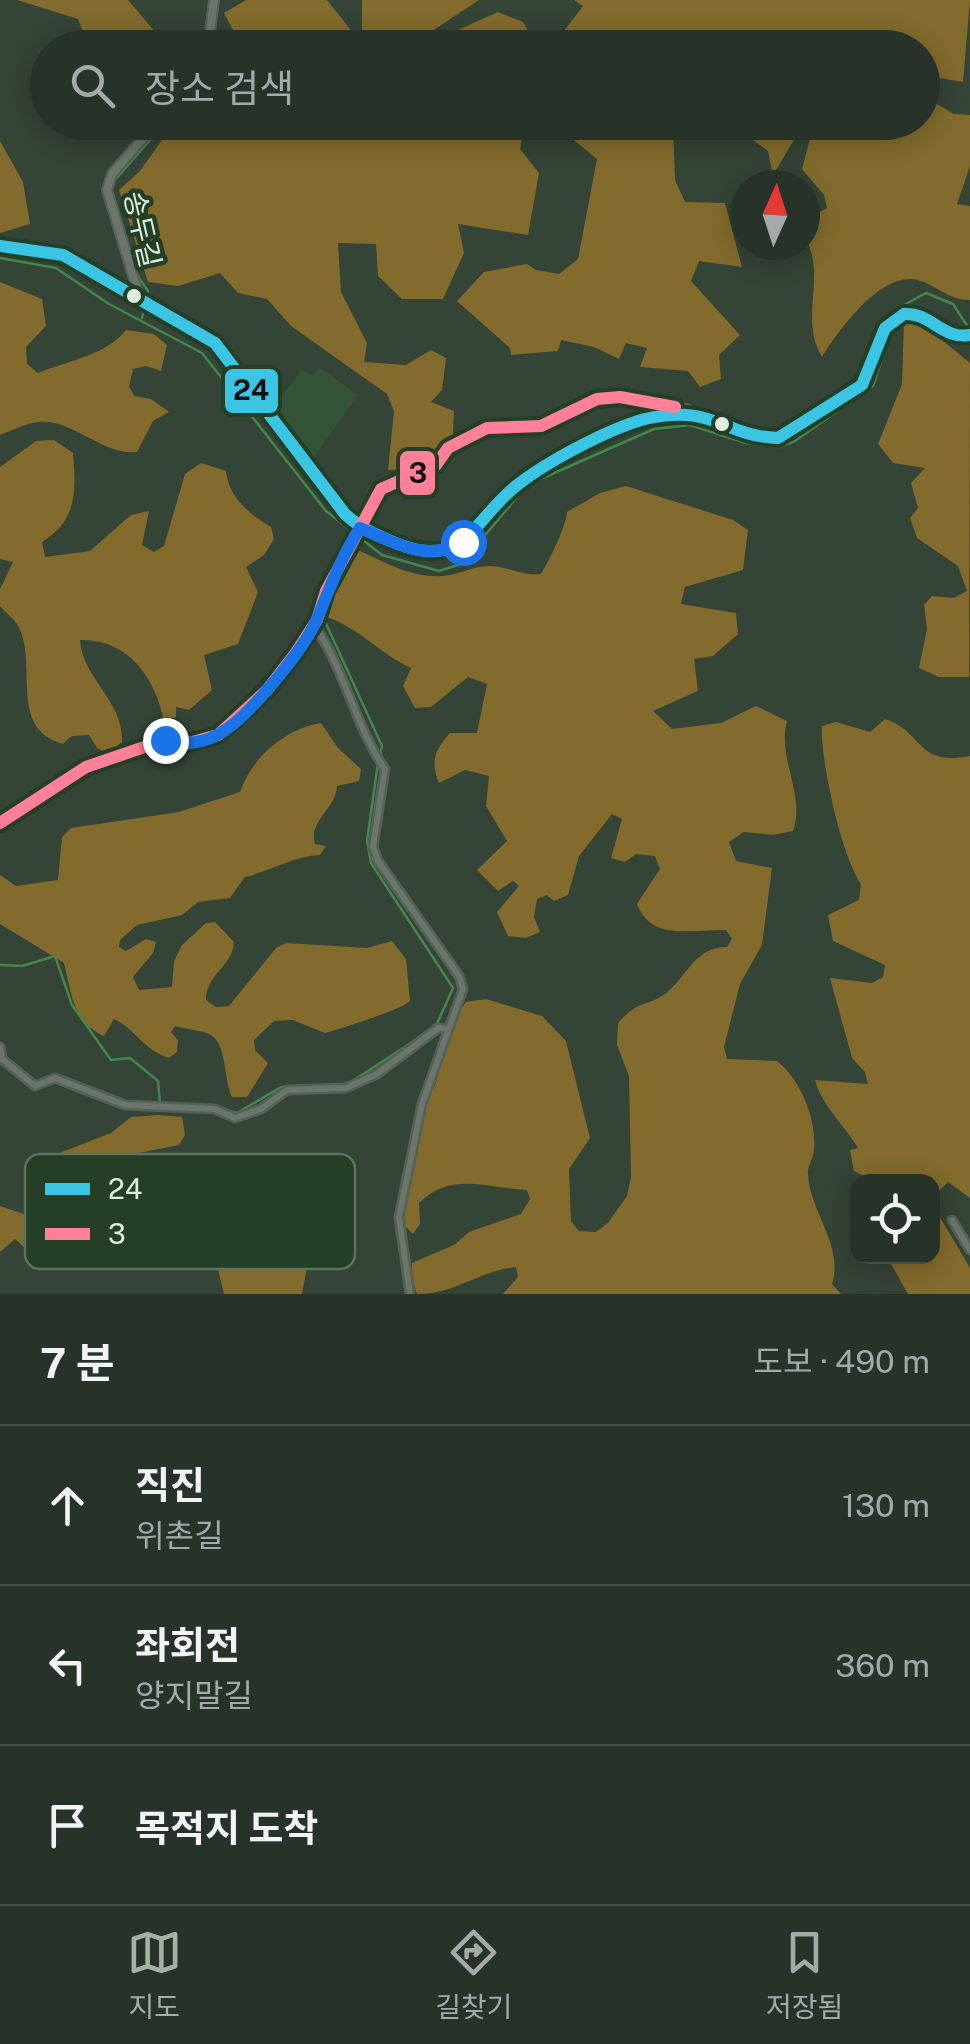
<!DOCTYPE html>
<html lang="ko">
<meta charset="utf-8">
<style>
:root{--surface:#273328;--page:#2f3b30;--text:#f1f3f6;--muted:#a4aaa8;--line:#434e45;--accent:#a2b3a4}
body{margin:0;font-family:"Public Sans","Noto Sans KR",sans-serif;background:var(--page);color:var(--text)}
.controls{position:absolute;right:30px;bottom:30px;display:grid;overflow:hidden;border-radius:20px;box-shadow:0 5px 25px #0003}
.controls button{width:90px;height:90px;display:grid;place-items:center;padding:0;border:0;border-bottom:2px solid var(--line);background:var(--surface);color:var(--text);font:50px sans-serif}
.compass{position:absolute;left:730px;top:170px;width:90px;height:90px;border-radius:50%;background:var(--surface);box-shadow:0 5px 25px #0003;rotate:3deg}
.stop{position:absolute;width:30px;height:30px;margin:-22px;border:8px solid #1a73e8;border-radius:50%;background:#fff}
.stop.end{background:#1a73e8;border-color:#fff;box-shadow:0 2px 10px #0008}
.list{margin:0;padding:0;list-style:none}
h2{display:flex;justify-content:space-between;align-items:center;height:130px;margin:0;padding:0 40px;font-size:42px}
h2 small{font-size:32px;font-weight:400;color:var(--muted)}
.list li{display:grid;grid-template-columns:65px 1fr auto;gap:30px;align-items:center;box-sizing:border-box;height:160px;padding:0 40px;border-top:2px solid var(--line)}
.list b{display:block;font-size:38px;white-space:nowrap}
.list p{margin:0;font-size:32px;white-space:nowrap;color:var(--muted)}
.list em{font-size:32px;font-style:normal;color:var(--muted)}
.icon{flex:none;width:55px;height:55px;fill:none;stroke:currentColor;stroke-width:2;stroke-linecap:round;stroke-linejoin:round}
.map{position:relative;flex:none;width:970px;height:1294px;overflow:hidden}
.search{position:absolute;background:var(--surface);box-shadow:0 5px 25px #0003;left:30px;right:30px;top:30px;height:110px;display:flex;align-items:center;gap:25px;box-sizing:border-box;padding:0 35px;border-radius:55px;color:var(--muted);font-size:38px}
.sheet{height:610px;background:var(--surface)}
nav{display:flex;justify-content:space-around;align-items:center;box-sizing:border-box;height:140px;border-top:2px solid var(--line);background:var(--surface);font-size:28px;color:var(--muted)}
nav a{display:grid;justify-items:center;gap:5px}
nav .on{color:var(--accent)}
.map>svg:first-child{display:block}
.built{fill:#335336}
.forest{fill:#826b2c}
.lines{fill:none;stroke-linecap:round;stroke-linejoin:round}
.stream{stroke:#44864c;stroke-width:2.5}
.minor-casing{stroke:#546155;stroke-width:11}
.tertiary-casing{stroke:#546155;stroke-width:12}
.minor{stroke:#6a756b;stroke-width:6}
.tertiary{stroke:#6a756b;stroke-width:8}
.bus-1-casing{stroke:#243f26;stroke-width:20}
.bus-2-casing{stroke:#243f26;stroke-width:20}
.bus-1{stroke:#3ac5e4;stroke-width:12}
.bus-2{stroke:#ff8098;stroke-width:12}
.route{stroke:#1a73e8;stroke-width:12}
.bus-dot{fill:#deefdf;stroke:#243f26;stroke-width:4}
.labels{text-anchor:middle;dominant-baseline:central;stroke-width:9;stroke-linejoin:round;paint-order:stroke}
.street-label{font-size:28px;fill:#deefdf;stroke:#243f26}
.key{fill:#243f26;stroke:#5c745e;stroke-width:2.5}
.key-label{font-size:28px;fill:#deefdf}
.line-badge{stroke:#243f26;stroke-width:4}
.pale-badge-label{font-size:28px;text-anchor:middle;font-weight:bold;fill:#111}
</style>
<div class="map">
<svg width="970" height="1294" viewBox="0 0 970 1294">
<rect width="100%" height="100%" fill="#344436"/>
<polygon class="built" points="319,367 358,395 309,464 272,411 302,369 313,376"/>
<g class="forest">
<polygon points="17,0 128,0 168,47 89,47 78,19"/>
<polygon points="246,0 327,0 362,44 362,0 479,0 408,47 242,47 224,13"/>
<polygon points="574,0 970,0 963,82 923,75 922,48 562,47 561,35 583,6"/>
<polygon points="498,12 523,22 537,47 437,47 449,34"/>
<path d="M923,96L954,114L970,115V166L957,204L970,206V300C948,300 938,286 918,280C881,271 839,330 822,357C803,326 818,292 813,260C810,246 805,235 805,220L827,208L824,195L802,169L811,135L798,133L773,175L768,151L730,123L922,122Z"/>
<polygon points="76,123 77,122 138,123 126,136 79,131"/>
<polygon points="174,123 525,123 520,149 539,173 528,235 458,224 464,253 443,299 402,299 378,276 376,244 338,243 341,292 367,343 364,362 406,365 431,350 446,358 442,390 431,402 454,411 452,455 417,469 388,470 394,411 387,394 291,326 267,299 238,293 220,273 178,286 148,282 119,190 140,171"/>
<polygon points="553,123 673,123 675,180 685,202 725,203 742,267 699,261 691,281 740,335 719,355 721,379 700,387 688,371 640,367 647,348 626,343 619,359 594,347 561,340 558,351 511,355 510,348 457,301 484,272 527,264 536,270 559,274 578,259 597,159"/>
<polygon points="0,141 23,182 30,224 0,233"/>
<path d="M0,282L42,299L46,326L26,347L27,364L38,373C67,361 107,355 126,330L154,334L167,345L161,371L146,366L133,369L129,386L134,396L151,399L169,412L153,421L137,452C103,456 74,419 38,422C26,423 11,431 0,435Z"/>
<polygon points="904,319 920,322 970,363 969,677 939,677 919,668 927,629 924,605 932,596 954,598 967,591 958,566 917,538 910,518 918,508 911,483 925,468 893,463 878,444 902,384"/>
<path d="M54,440L73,453C76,490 78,520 42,542L45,557L90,551L131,515L149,511L142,545L154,552L164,546L185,474L201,463L226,471C229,498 249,514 271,527L274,539L264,555L246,567L258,592L238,644L204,655L212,690L189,710L176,707V717L164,721C155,678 129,639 80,640C82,678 124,701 122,742L108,753L97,748L89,735L72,736L63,744C6,728 40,662 17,624C13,618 5,612 0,606V589L13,562L0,559V467L36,441Z"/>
<path d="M626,486L733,520L748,530L743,570L685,587L681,604L736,613L738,634L713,656L694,659L698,691L653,711L672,729L721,723L756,706L787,721C777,758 806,796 793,831L773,835L744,832L729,842L736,861L772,868L762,945L740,984L724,1047L727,1059L777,1061C801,1080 817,1120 814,1151C813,1159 807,1167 808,1174C810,1213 844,1245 832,1284L841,1294H503L518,1277L516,1267C478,1271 456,1294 417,1294L411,1277L412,1263L454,1245L469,1232L521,1214L530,1199L527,1190C486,1188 451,1171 419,1203L420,1224L413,1234L401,1222L418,1119L435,1085L453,1020L466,1002L486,999L542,1016L566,1041L590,1138L569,1169L571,1221L579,1231L596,1232L608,1223L627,1196L631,1177L629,1076L617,1045L618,1023C639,999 647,1007 665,994C688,976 694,947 727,947L732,939L726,930C692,929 651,942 637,904L660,869L655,856L636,854L625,862L611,858L622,819L612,814L579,856L568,895L554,901L547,895L537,899L534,917L540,932L526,938L508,936L497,912L519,886L513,881L498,891L477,870L507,841L486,806L489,776L465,770L439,783C430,761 435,750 450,733H477L487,684L468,677L431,707L415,708L403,686L411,668C379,653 359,628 327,617L328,609L350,559L360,551C387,563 411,578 442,576C458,575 473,566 488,566C508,566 521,576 541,574C550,559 566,526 567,512L600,493Z"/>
<path d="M885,719C924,731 915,767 970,756V1198L948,1182L937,1193L934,1207L970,1268V1294H908L887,1257L932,1256V1182L874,1181L854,1171L850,1150L858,1148C845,1126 821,1104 815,1080L868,1084L865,1072L852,1058L830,978L872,983L883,977L885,965L833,941L828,915L859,900L861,884C842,858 820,760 822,726L836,722L870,732Z"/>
<path d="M321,723L338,748L361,769L359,781L337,786C336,809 308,821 315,844L326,846L320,855C294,856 271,871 245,877L230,898L198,902L182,915L137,925L120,940L119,947L126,951L146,939L156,942L153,953L133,977L139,990L172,987L174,961L182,945L206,923L215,922L234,942C233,966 206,974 206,1000L216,1007L229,1006L276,948L286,943L367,948L392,941L406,959L410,1001C403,1009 340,1029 325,1033L293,1020L274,1021L254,1040L255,1050L268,1063L247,1097H232C223,1080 228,1040 207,1033C196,1030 186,1029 175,1026L171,1032L178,1040L177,1052L169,1058C142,1049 138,1031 114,1019L104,1036C73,1023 71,992 64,963L0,924V875L16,886L58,880L62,837L71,828L179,812L240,792C252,757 285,729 321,723Z"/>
<polygon points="159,1115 182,1117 185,1135 179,1145 113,1158 97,1167 96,1180 74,1181 54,1194 39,1196 36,1186 59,1166 46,1164 44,1159 111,1133 131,1117"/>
<polygon points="314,1162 320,1165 320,1173 302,1231 309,1256 302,1294 224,1294 208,1228 223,1168 231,1167 269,1185 293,1165"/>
<polygon points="0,1206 38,1219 41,1227 36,1237 41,1247 26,1249 15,1239 0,1252"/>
</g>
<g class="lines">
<g class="stream">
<polyline points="213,41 217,5"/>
<polyline points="114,181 166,122"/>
<polyline points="0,258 56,268 109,304 202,353 326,511 382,555 439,571 461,564 527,485 654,429 690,425 746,443 779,447 795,441 873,386 893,326"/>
<polyline points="137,275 148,291 146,299"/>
<polyline points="899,314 904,305 926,293 953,304 970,330"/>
<polyline points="142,318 144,309"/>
<polyline points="346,559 360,542"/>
<polyline points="331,588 323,617 382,746 380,756"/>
<polyline points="378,763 367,841 371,863 453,988 436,1026"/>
<polyline points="0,965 22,966 55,956 72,1005 111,1060 130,1058 158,1081 160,1103 214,1106"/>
<polyline points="222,1109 237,1113 281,1087 348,1084 429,1031"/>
</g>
<g class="minor-casing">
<g id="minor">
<polyline points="0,246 63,255 140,301"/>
<path d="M314,625C345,669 354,724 385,769L373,847L378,861L459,976L463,989L422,1104L399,1217L410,1294"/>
<polyline points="0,823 86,767 165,740 185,744 218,735 267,690 295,654 317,620 326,591 381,489 436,465 448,448 487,428 541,426 597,399 620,397 688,409"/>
<polyline points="0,1047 2,1059 35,1086 55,1078 125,1105 215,1109 235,1118 261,1109 287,1090 346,1088 377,1074 438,1028 448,1029"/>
<polyline points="952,1220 970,1250"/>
</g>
</g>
<g class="tertiary-casing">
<g id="tertiary">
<polyline points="208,48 214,0"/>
<path d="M157,122L112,174L107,190L141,302L215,343L360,529L426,553L447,551L463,541L516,485L586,445L641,420L682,412L704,415L765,438H778L862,385L885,328L904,314C931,312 942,340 970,335"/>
</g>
</g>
<use href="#minor" class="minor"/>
<use href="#tertiary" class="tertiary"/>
<g class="bus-1-casing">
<path id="bus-1" d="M0,246L63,255L215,343L345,514C361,529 378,536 398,544C465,570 472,521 516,486C546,462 608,429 645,419C714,403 722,436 778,438L862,385L885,328L904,314C931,312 942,340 970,335"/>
</g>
<g class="bus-2-casing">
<polyline id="bus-2" points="0,823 86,767 165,740 185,744 218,735 267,690 295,654 317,620 326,591 381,489 436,465 448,448 487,428 541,426 597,399 620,397 675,407"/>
</g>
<use href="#bus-1" class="bus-1"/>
<use href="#bus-2" class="bus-2"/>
</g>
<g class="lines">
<path class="route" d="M165,740C182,744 201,744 217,735C247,720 304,649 317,619C330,588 341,557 360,528C396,543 427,563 463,542"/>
</g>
<g class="bus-dot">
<circle cx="134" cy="296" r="9"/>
<circle cx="722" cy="424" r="9"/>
</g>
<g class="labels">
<g class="street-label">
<text transform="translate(143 229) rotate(77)">송두길</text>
</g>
</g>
<rect x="25" y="1154" width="330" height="115" rx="15" class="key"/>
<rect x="45" y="1183" width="45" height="12" fill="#3ac5e4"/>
<rect x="45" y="1228" width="45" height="12" fill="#ff8098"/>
<g class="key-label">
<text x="108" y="1199">24</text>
<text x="108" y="1244">3</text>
</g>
<g class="line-badge">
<rect x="223" y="367" width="57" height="48" rx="10" fill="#3ac5e4"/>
<rect x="398" y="449" width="39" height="48" rx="10" fill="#ff8098"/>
</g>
<g class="pale-badge-label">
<text x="251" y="400">24</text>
<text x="418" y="483">3</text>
</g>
</svg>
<div class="controls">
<button><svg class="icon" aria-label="locate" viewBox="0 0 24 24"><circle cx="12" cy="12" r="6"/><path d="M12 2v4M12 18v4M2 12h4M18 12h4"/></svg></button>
</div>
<svg class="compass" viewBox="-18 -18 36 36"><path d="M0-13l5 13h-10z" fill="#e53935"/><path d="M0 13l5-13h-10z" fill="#a4aaa8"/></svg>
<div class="stop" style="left:463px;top:542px"></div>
<div class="stop end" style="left:165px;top:740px"></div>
<div class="search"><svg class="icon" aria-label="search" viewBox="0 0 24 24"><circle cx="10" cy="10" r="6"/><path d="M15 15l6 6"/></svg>장소 검색</div>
</div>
<section class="sheet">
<h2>7 분<small>도보 · 490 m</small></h2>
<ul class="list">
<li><svg class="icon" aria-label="ahead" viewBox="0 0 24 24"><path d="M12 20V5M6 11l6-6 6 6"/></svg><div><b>직진</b><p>위촌길</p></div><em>130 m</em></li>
<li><svg class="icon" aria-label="left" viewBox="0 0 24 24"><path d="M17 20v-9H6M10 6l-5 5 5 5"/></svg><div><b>좌회전</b><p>양지말길</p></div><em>360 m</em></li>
<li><svg class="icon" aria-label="arrive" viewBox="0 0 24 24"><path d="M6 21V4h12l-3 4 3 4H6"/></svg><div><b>목적지 도착</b></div></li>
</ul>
</section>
<nav>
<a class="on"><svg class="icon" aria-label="map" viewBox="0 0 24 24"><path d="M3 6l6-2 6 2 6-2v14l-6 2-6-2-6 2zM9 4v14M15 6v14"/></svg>지도</a>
<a><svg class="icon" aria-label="directions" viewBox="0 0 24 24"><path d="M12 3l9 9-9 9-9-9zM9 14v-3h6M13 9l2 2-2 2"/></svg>길찾기</a>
<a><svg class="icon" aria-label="saved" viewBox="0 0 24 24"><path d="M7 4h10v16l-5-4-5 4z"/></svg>저장됨</a>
</nav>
